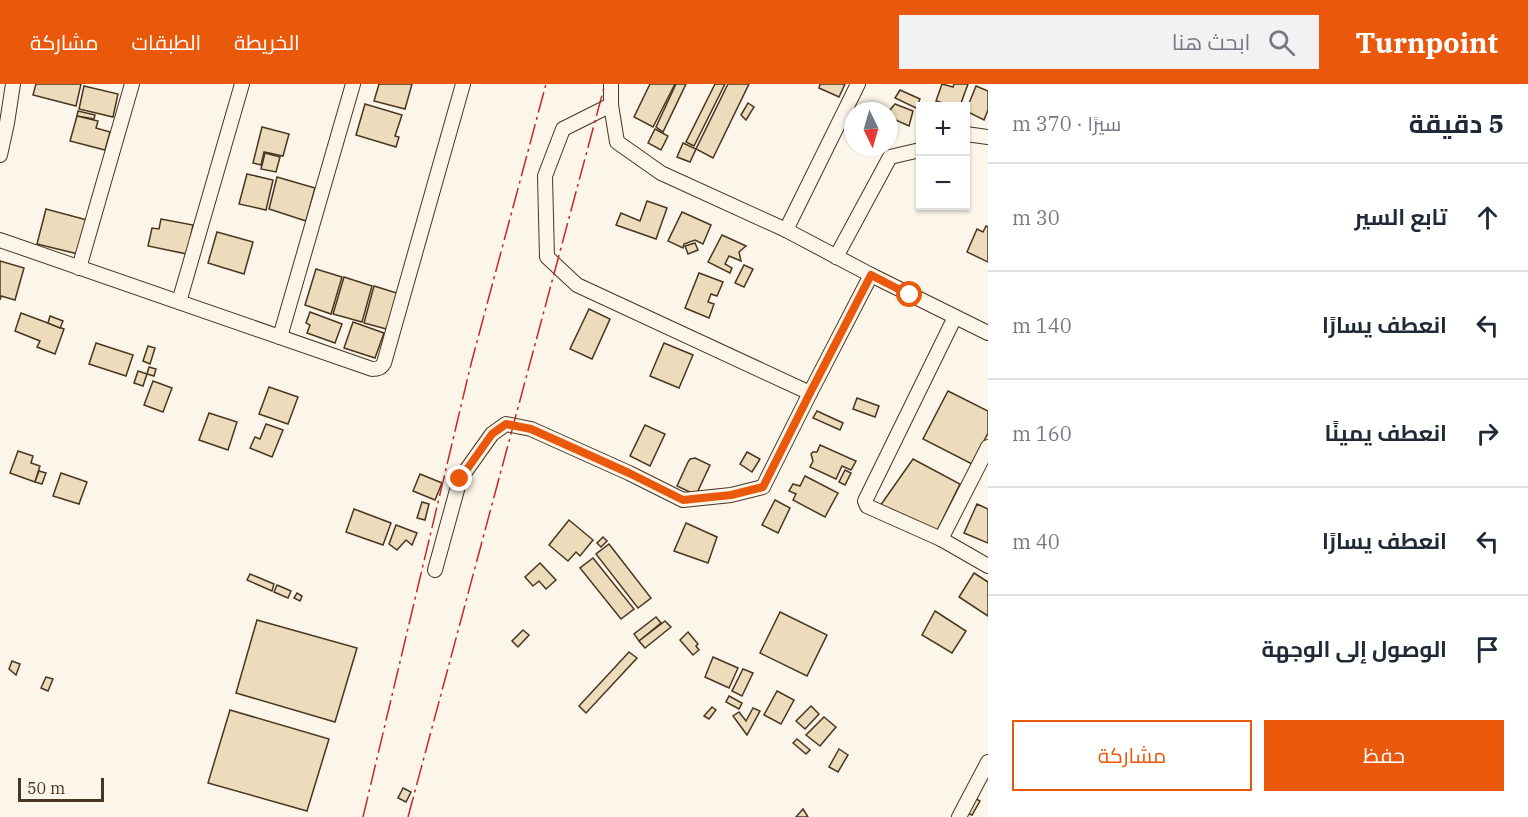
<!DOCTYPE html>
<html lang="ar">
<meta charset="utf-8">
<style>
:root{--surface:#fff;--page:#f2f2f3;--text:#1f2937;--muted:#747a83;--line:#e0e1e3;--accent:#ea580c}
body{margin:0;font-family:"IBM Plex Serif",Cairo,serif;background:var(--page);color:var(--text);direction:rtl}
.controls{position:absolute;right:18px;top:18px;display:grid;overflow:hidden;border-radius:0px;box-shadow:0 2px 4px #0004}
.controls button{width:54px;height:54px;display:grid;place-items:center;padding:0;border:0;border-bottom:2px solid var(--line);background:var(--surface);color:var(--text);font:30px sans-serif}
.compass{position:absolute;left:844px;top:18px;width:54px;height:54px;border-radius:50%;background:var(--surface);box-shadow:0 2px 4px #0004;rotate:175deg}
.scale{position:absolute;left:18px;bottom:15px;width:86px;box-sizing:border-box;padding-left:6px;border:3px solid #4a3520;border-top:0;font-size:16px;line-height:21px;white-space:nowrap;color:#4a3520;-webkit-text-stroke:4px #fbf6e9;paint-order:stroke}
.stop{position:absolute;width:18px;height:18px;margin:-14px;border:4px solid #ea580c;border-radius:50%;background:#fff}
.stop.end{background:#ea580c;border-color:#fff;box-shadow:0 2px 6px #0008}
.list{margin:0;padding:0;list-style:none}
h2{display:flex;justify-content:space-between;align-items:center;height:78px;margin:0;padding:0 24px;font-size:26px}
h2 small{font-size:20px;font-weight:400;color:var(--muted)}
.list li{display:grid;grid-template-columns:39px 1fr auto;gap:18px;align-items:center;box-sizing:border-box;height:108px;padding:0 24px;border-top:2px solid var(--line)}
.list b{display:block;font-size:22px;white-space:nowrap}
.list em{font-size:20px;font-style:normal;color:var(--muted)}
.actions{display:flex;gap:12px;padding:18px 24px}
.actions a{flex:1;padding:14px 0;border:2px solid var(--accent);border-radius:0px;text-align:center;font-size:21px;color:var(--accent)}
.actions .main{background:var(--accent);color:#fff}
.icon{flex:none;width:33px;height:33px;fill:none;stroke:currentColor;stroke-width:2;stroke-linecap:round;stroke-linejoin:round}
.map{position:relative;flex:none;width:988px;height:733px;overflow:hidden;direction:ltr}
header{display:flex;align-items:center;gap:36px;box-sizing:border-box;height:84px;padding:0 30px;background:var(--accent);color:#fff}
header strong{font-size:28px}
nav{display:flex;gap:33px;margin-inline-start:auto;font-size:21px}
.search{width:420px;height:54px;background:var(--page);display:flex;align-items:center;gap:15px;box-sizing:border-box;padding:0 21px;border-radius:0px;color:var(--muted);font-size:22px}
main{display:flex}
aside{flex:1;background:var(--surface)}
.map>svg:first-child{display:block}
.building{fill:#ecdcbc;stroke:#4a3520;stroke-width:1.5}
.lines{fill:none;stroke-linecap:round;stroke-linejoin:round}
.minor-casing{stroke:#4a3520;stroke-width:16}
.minor{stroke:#fbf6e9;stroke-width:14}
.power{stroke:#c62828;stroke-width:1.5;stroke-dasharray:21 4.5 3 4.5;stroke-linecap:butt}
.route{stroke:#ea580c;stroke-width:8}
</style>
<header>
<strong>Turnpoint</strong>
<div class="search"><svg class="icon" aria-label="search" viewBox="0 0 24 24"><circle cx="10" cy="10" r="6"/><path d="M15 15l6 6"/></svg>ابحث هنا</div>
<nav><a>الخريطة</a><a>الطبقات</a><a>مشاركة</a></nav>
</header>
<main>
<aside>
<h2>5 دقيقة<small>سيرًا · 370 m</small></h2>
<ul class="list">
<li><svg class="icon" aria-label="ahead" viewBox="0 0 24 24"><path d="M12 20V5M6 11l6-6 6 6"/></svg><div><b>تابع السير</b></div><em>30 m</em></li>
<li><svg class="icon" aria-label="left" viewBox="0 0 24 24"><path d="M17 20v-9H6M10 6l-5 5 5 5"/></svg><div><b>انعطف يسارًا</b></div><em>140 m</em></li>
<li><svg class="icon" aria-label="right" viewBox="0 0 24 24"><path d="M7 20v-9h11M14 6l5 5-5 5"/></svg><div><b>انعطف يمينًا</b></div><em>160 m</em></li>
<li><svg class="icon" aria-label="left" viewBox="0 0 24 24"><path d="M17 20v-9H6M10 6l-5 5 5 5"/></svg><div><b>انعطف يسارًا</b></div><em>40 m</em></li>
<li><svg class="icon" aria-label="arrive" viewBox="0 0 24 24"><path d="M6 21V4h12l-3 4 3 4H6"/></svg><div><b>الوصول إلى الوجهة</b></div></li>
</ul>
<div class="actions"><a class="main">حفظ</a><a>مشاركة</a></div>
</aside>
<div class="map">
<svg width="988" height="733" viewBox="0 0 988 733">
<rect width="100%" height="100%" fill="#fbf6e9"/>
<g class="building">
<polygon points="36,0 81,0 76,22 33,11"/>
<polygon points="379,0 412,0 405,25 374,17"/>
<polygon points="650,0 675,0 653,43 634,33"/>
<polygon points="676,0 686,0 663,48 656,43"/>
<polygon points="715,0 725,0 694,62 686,58"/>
<polygon points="728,0 749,0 713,74 696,65"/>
<polygon points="820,0 845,0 839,13 819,4"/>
<polygon points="942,0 953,3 954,0 968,0 960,22 954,22 936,17"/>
<polygon points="84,2 118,10 113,33 79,25"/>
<polygon points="976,2 988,7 988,26 984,36 966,27"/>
<polygon points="900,6 920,15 916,24 895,14"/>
<polygon points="748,19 754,23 746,36 741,31"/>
<polygon points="365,20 402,31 395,52 399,53 396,63 356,51"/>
<polygon points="895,20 913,27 909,42 889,33 889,27"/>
<polygon points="78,27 95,31 94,35 77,32"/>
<polygon points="77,32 98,37 96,44 110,48 105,66 70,57"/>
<polygon points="262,43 289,50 283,72 264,68 261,81 253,79"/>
<polygon points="655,45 668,52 661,66 648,59"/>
<polygon points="683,59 696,65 690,78 677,73"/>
<polygon points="265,69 280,73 276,88 261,85"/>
<polygon points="247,90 273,96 266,126 239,120"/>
<polygon points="277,93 315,104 306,137 269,125"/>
<polygon points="647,117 667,124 656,155 616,141 621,129 640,137"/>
<polygon points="46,125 87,136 78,170 37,160"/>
<polygon points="682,128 711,141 703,160 695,156 684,160 683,164 668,157"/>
<polygon points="161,135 193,141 187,170 148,162 152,144 159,145"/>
<polygon points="986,142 988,143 988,178 967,168 977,145 983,148"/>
<polygon points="217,148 253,158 244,190 208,179"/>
<polygon points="722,151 746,162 739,168 741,177 729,172 725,180 732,184 730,189 708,178"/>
<polygon points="695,159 698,166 688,170 685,162"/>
<polygon points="0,177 24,184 15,216 1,212 0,216"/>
<polygon points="744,181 753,185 744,203 735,199"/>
<polygon points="316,185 342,193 331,230 305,221"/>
<polygon points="699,189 723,198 717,212 711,210 708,218 714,220 709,234 685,224"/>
<polygon points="344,193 372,202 362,238 333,230"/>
<polygon points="374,202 400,210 390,246 364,239"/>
<polygon points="589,225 610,235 592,275 570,265"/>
<polygon points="310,228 342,240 335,259 307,249 310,241 306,239"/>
<polygon points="21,229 64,245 55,270 37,263 40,257 15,247"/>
<polygon points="50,232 63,237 60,244 48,239"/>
<polygon points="353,238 384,249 375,274 344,264"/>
<polygon points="96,259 133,271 126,292 89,280"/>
<polygon points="664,259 693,271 679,304 650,292"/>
<polygon points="148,262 155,264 150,280 143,277"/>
<polygon points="149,283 156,285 154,292 147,290"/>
<polygon points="138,287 147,290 143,302 134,299"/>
<polygon points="153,297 172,304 163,328 144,321"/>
<polygon points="269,303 298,313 288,340 259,330"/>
<polygon points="948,307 988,327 988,349 972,380 923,355"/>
<polygon points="857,314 879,322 875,333 853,325"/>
<polygon points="817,327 843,339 840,346 813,334"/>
<polygon points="209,329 237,338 228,366 199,356"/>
<polygon points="266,340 283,346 272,373 250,364 255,353 260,355"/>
<polygon points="645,341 665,350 650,382 630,372"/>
<polygon points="820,361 856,377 851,386 842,382 836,395 810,383 813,377 811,370 813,368 817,368"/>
<polygon points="18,367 33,372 31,379 40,382 35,398 10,389"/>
<polygon points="747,368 760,375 752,388 740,380"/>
<polygon points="695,374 710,381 696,411 677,402 688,378 690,375"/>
<polygon points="913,375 960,400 936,449 880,422"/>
<polygon points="845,386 851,389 845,401 839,398"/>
<polygon points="39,387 46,389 42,400 35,398"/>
<polygon points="61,389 87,398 79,420 53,412"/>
<polygon points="420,390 442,399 435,416 413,407"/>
<polygon points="805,392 838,409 825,433 793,416 796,410 789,407 793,400 800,402"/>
<polygon points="775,416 790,424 778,449 762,441"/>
<polygon points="422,418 429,420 425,436 417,434"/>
<polygon points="977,420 988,425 988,459 964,449"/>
<polygon points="354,425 391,439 383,461 346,448"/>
<polygon points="569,436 593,456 580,472 576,468 568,477 549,461"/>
<polygon points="686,439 717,453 708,479 674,467"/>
<polygon points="396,441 417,449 412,461 406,456 397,466 389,460"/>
<polygon points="603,453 607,457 601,463 597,459"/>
<polygon points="609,460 651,514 638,524 596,470"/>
<polygon points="593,474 634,525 621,535 580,484"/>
<polygon points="540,479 556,496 546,505 539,497 533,502 525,493"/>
<polygon points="974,489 988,498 988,532 959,513"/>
<polygon points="250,490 274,500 272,507 247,496"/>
<polygon points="277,501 291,507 288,514 274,508"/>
<polygon points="297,509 302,512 300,517 294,514"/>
<polygon points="935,527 966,547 952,569 922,551"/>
<polygon points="780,528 827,551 807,592 760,569"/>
<polygon points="656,533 661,539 639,557 634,550"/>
<polygon points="257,536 357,564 335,638 236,609"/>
<polygon points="665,537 671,543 645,564 639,557"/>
<polygon points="523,546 529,551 518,563 512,557"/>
<polygon points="688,548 698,560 696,562 699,566 693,571 680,556"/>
<polygon points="629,568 637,574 586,629 579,622"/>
<polygon points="713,573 738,584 729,604 705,593"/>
<polygon points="12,577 20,580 16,591 9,585"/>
<polygon points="743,585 753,589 742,612 732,607"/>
<polygon points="46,593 53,595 48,607 41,604"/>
<polygon points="777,607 794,616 781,640 764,631"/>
<polygon points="729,612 742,619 739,625 726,618"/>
<polygon points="811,622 819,630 805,645 796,637"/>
<polygon points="712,623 716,626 709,635 704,632"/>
<polygon points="753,624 760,627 747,651 733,632 739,628 746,637"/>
<polygon points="230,626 329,655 307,727 208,699"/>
<polygon points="824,633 836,643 820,662 806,651"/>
<polygon points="797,655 810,666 806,670 793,659"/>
<polygon points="839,665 848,671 838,688 829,683"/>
<polygon points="403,704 411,708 406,718 398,714"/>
<polygon points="975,714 980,717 972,731 967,729"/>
<polygon points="803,725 808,733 796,733"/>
</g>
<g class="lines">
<g class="minor-casing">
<g id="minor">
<polyline points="611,0 611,21 617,58 661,89 786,146 871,191 988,249"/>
<polyline points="611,21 563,45 545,92 547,173 577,201 810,309"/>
<polyline points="966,50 988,53"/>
<polyline points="0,71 7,39 13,0"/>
<polyline points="786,146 858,0"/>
<path d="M0,156L372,285C378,285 381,284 384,279L463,0"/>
<polyline points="836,173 890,73 920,66"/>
<polyline points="79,184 132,0"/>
<polyline points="179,218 242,0"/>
<polyline points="280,253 353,0"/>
<polyline points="988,363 941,455 988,482"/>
<polyline points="941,455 867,422 865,417 955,233"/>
<polyline points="435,486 460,395 492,350 506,340 531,345 629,389 683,416 731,411 763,403 810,309 871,191"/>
<polyline points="959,733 988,678"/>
</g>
</g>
<use href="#minor" class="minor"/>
<g class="power">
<polyline points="363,733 471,280 546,0"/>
<polyline points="408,733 605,0"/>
</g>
</g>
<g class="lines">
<polyline class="route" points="460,395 492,350 506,340 531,345 629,389 683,416 731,411 763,403 810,309 871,191 910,211"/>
</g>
</svg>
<div class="controls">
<button>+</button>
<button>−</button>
</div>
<svg class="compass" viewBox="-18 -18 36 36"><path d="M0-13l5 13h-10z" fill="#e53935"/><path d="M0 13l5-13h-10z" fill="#747a83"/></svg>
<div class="scale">50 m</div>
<div class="stop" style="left:910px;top:211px"></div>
<div class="stop end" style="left:460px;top:395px"></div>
</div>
</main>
